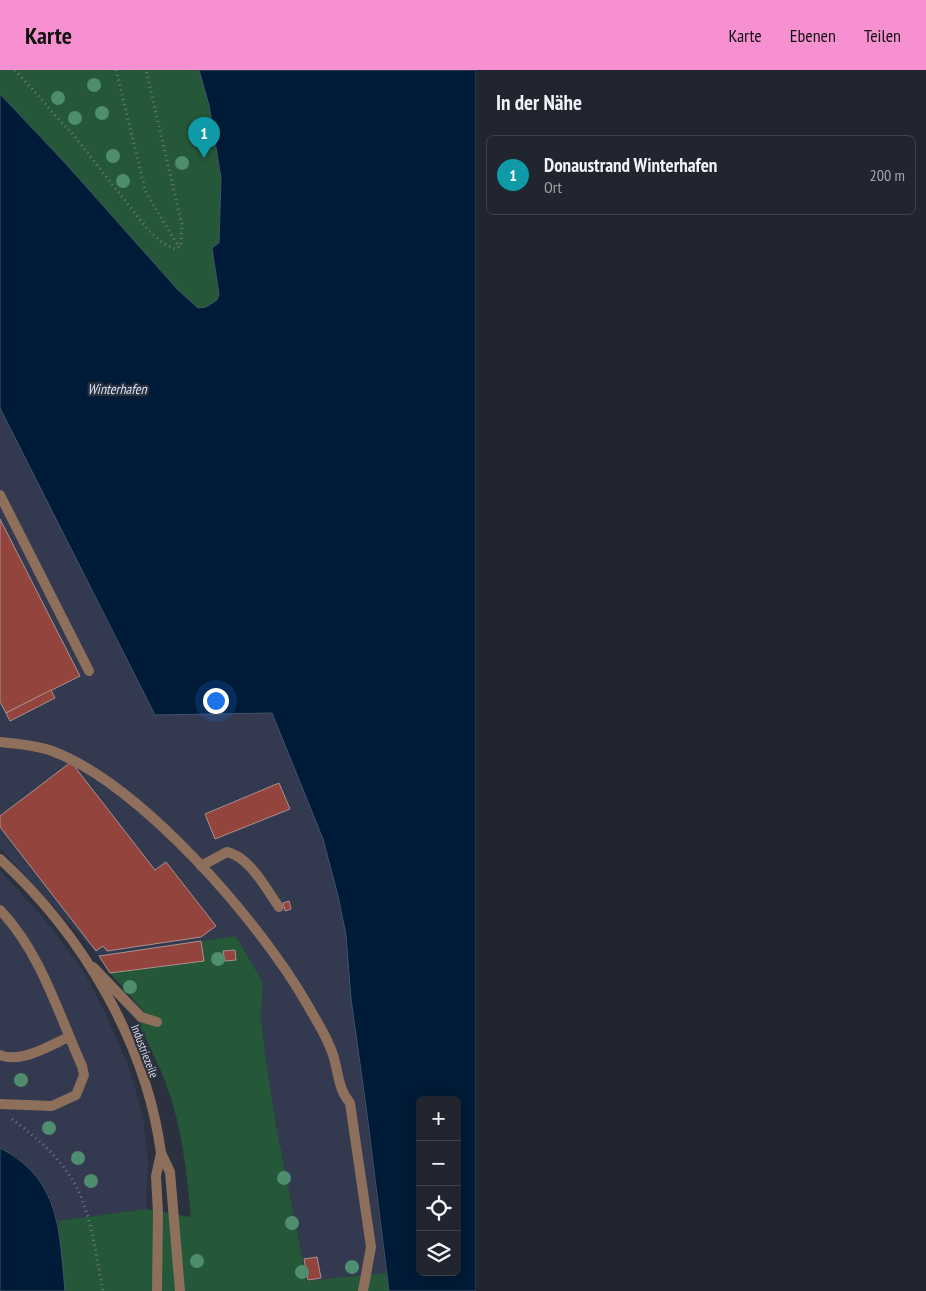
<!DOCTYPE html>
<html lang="de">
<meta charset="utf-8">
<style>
:root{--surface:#212530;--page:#292d38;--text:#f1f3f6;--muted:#a2a5ab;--line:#3e424c;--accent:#f690d0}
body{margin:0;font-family:"PT Sans Narrow",sans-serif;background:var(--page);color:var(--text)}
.controls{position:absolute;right:15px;bottom:15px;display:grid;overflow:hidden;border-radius:8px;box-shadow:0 2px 12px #0003}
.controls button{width:45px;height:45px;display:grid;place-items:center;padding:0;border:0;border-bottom:1px solid var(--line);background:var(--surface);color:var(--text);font:25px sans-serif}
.you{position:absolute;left:215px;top:630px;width:18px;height:18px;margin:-12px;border:4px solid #fff;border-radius:50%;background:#1a73e8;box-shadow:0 0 0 8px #1a73e833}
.badge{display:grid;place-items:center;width:32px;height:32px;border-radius:50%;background:var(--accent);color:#fff;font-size:16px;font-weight:700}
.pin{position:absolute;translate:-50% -41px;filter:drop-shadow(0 1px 2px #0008)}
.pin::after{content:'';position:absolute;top:26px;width:18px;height:15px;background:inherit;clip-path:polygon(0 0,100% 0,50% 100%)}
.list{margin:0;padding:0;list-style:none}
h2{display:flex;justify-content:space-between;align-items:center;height:65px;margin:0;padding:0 20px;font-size:21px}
h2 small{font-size:16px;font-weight:400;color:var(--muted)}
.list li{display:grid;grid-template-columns:32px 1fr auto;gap:15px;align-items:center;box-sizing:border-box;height:80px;margin:0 10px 10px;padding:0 10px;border:1px solid var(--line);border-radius:8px}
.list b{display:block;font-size:19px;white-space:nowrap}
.list p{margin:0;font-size:16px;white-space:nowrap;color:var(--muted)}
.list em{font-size:16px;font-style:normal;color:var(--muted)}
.icon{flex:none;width:28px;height:28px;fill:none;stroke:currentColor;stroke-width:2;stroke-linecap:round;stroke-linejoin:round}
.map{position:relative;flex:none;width:476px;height:1221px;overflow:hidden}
header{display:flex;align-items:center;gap:30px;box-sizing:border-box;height:70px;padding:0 25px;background:var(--accent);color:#111}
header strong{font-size:24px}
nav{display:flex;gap:28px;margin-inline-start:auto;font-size:18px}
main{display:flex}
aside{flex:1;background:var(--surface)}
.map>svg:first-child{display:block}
.built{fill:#33394e}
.green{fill:#255739}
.water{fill:#001b37;stroke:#40546a;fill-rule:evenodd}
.building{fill:#93443d;stroke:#a9928f}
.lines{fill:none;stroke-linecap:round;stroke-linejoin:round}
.path{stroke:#717683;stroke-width:3;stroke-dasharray:1 4;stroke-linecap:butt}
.service{stroke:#8d6f5b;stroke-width:10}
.minor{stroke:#8d6f5b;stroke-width:10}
.tree{fill:#4f8d6f}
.labels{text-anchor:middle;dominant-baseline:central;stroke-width:4.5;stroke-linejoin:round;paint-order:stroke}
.street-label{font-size:12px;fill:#d4d8e2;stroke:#2c3140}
.water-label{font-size:14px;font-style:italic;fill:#d4e3f3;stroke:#2c3140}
</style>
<header>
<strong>Karte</strong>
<nav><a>Karte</a><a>Ebenen</a><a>Teilen</a></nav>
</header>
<main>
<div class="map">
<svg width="476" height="1221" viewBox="0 0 476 1221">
<rect width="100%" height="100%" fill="#2c3140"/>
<g class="built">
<polygon points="0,338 155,644 272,643 323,769 338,826 346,865 356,966 386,1203 307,1212 276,1055 265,984 261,947 263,913 236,866 99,886 0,778"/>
<polygon points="0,800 46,851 83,900 106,945 130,1000 143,1048 148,1089 146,1139 58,1151 49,1124 18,1087 0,1078"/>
</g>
<g class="green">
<polygon points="0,0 199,0 209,35 221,108 219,173 212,178 219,224 217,230 210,236 198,238 189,232 153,193 66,94 0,24"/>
<path d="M236,866L263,913L261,947L265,984L276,1055L307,1211L386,1203L389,1221H65L58,1151L146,1139L191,1147C187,1106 183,1065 170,1025C162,999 148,975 137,950L145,943L110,903L204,891L201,871Z"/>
</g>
<g class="water">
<path d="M199,0H476V1221H389L367,1044L351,929L346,865L338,826L323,769L272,643L155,645L0,338V24L66,94L178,220L198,238L206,237L217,230L219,224L212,178L219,173L221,108L209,35ZM420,1030H457V1202H420Z"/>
<path d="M0,1078C61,1109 59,1161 65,1221H0Z"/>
</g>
<g class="building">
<polygon points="0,449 80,606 6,643 0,632"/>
<polygon points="51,620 55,628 10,651 6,643"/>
<polygon points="71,692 155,800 166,792 216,856 201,867 107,881 103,876 96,881 0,757 0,746"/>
<polygon points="279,713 290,739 215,769 205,744"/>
<polygon points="289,831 291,839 285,841 283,833"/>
<polygon points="201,871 204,891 110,903 99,886"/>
<polygon points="235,880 236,890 225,891 223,881"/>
<polygon points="317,1187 321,1208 308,1210 304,1189"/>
</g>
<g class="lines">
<g class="path">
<polyline points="15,0 75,67 149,161 163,173 175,179 181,176 182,155 146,0"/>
<polyline points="116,0 146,123 179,177"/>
<path d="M12,1049C37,1068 61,1088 76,1116C92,1147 96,1187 103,1221"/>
</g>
<g class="service">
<polyline points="0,425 89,601"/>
<path d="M0,672C17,674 36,675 52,681C141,714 260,852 307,934C315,948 324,962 330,977C339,996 336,1017 350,1033L371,1177L363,1221"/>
<path d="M201,796L227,782C250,787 266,819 279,837"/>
<path d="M0,840C41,883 58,943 82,996L84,1005L76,1025L52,1036L0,1034"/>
<polyline points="93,897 141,947 157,952"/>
<path d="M0,985C21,994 50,975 69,967"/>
<polyline points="161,1083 170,1102 180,1221"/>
<polyline points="157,1221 158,1143 156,1106 161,1083"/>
</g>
<path class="minor" d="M0,789C82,864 146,972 161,1083"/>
</g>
<g class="tree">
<circle cx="94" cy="15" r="7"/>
<circle cx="58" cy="28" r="7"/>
<circle cx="102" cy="43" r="7"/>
<circle cx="75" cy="48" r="7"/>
<circle cx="113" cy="86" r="7"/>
<circle cx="182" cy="93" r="7"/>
<circle cx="123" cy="111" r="7"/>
<circle cx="218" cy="889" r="7"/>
<circle cx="130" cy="917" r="7"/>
<circle cx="21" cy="1010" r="7"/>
<circle cx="49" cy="1058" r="7"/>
<circle cx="78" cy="1088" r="7"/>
<circle cx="284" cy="1108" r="7"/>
<circle cx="91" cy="1111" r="7"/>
<circle cx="292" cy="1153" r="7"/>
<circle cx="197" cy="1191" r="7"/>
<circle cx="352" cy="1197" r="7"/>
<circle cx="302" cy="1202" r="7"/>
</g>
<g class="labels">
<g class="street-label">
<text transform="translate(145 981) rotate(69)">Industriezeile</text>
</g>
<g class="water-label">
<text x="117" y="319">Winterhafen</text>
</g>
</g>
</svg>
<div class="controls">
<button>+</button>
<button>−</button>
<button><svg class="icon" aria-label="locate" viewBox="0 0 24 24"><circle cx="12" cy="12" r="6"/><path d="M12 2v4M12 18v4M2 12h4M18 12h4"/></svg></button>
<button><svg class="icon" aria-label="layers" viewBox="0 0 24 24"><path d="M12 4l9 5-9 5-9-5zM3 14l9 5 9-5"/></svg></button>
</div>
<div class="you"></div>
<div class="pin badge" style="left:204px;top:88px;background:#0f9aa8">1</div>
</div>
<aside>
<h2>In der Nähe<small></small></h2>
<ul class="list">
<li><span class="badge" style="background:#0f9aa8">1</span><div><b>Donaustrand Winterhafen</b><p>Ort</p></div><em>200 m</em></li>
</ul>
</aside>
</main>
